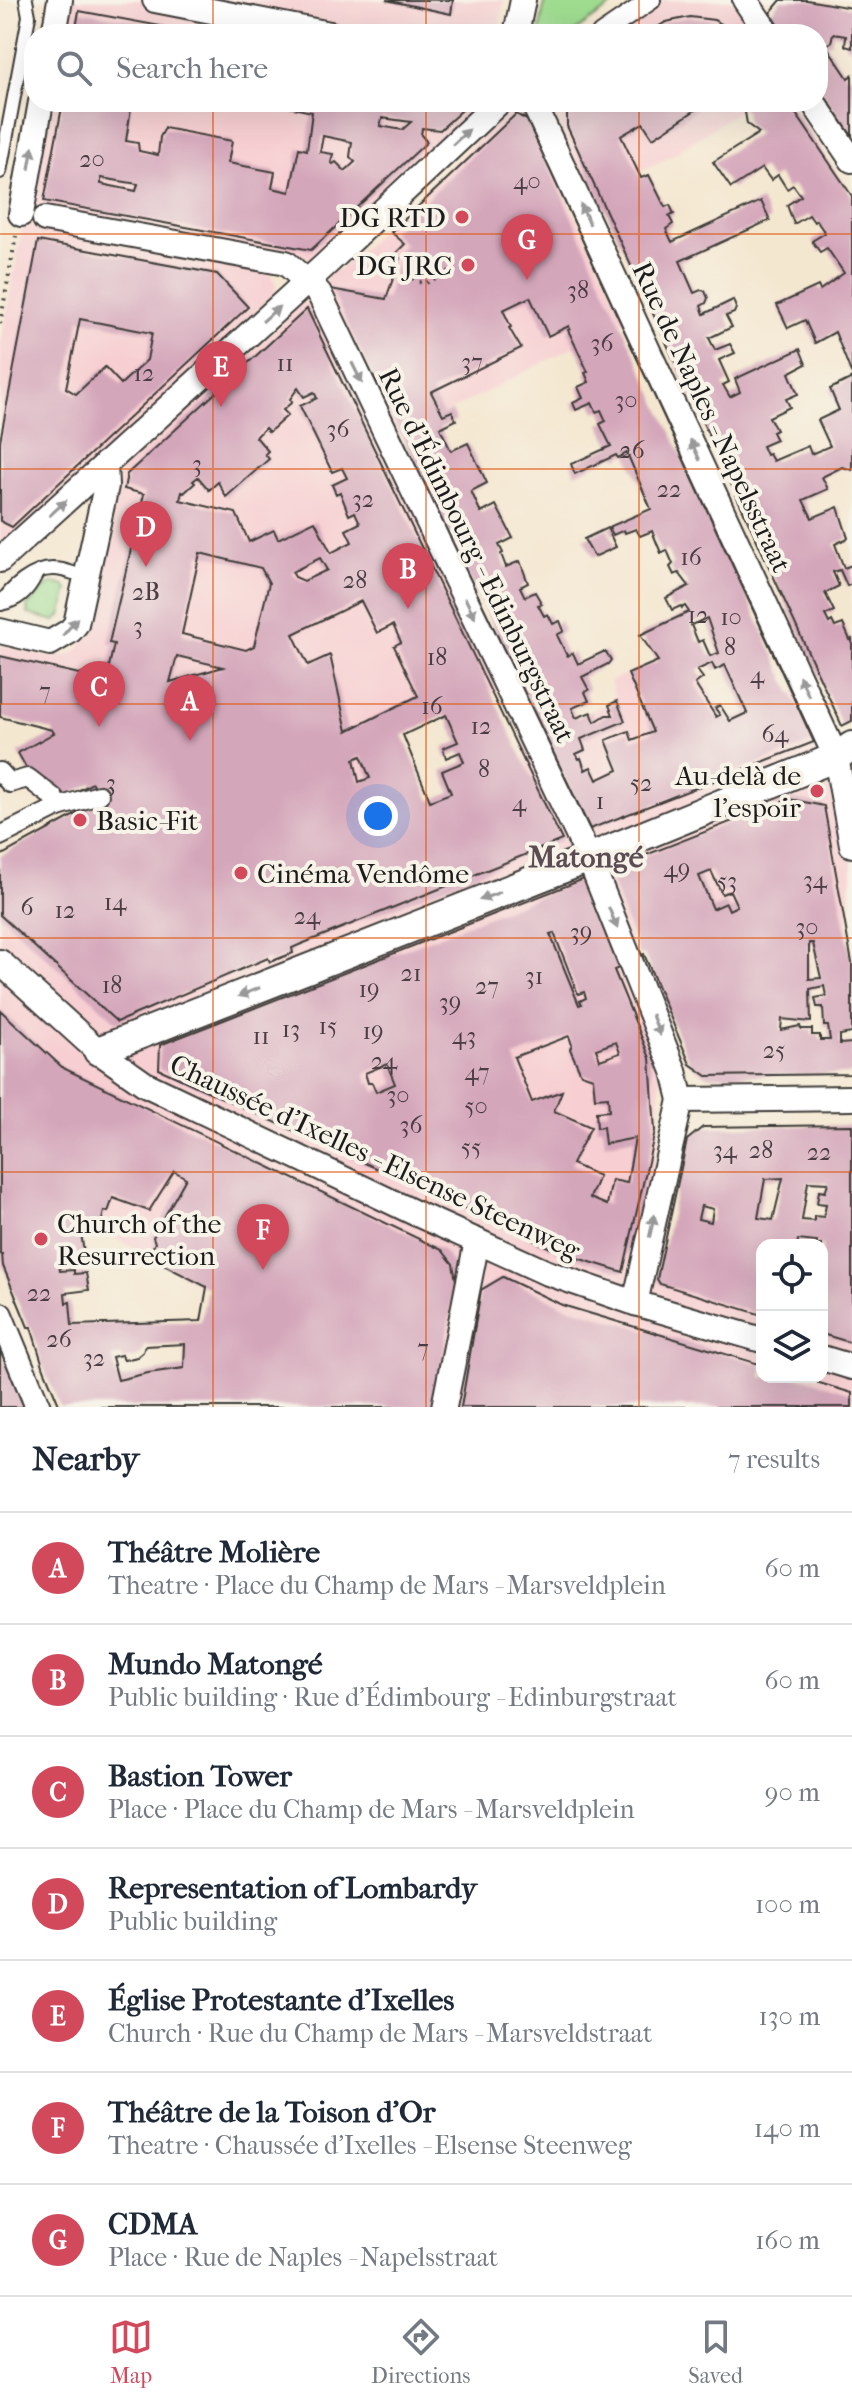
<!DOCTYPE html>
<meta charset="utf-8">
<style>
:root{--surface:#fff;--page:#f6f6f7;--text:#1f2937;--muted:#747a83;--line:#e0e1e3;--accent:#d1495b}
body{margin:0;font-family:"IM FELL French Canon",serif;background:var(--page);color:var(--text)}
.controls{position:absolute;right:24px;bottom:24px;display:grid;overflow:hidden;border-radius:16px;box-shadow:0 8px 32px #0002}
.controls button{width:72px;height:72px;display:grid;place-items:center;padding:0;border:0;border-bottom:2px solid var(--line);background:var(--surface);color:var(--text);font:40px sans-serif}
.you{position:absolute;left:378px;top:816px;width:28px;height:28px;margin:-20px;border:6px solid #fff;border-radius:50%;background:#1a73e8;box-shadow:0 0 0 12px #1a73e833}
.badge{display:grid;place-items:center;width:52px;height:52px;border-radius:50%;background:var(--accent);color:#fff;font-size:26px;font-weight:700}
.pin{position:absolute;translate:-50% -66px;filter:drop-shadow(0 2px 4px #0008)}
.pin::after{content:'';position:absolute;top:42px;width:28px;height:24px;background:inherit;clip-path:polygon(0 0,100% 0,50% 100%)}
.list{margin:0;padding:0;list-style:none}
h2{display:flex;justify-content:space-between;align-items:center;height:104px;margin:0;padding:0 32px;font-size:34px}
h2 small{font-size:26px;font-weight:400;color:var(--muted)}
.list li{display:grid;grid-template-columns:52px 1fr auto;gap:24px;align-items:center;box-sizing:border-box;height:112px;padding:0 32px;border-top:2px solid var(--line)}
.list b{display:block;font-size:30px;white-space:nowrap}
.list p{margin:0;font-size:26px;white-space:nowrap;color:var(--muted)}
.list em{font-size:26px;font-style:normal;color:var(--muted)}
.icon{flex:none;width:44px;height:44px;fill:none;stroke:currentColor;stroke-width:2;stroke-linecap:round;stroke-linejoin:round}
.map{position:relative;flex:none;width:852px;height:1407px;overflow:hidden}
.search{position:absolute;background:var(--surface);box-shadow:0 8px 32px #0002;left:24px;right:24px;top:24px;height:88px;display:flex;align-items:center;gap:20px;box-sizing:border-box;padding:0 28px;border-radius:32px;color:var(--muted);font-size:30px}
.sheet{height:888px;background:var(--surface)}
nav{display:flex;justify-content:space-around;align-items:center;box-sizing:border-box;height:112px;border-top:2px solid var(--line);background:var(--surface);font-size:22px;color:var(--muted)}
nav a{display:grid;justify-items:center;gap:4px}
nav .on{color:var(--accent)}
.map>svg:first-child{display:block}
.built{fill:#f7cfd2;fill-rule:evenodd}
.green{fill:#9fdc90;stroke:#5e7c56;stroke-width:2}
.building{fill:#d4a6ba;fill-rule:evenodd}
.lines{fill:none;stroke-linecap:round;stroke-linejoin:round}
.service-casing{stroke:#3c3a37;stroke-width:16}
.pedestrian-casing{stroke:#3c3a37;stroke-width:22}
.minor-casing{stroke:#3c3a37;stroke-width:28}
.tertiary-casing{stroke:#3c3a37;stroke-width:32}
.path{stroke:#3c3a37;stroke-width:4;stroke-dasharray:2 6;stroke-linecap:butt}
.service{stroke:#fff;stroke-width:12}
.pedestrian{stroke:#fff;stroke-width:18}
.minor{stroke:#fff;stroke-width:24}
.tertiary{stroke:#fff;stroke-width:28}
.oneway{fill:#999}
.grid{fill:none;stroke:#de560d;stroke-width:2;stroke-opacity:0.55}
.poi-dot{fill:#d1495b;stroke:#f7f3e8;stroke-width:3}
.labels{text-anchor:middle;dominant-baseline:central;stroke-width:8;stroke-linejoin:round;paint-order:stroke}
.number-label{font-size:24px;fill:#4a3e44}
.poi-label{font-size:28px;fill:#1c1c1c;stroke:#f7f3e8;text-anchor:end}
.street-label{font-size:28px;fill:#1c1c1c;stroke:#f7f3e8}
.neighbourhood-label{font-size:30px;font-weight:bold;fill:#5c4c53;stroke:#f7f3e8}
</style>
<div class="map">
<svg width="852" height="1407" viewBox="0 0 852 1407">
<rect width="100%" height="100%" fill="#f7f3e8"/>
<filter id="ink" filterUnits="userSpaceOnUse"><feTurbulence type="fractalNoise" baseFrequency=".0125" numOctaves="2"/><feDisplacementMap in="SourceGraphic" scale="16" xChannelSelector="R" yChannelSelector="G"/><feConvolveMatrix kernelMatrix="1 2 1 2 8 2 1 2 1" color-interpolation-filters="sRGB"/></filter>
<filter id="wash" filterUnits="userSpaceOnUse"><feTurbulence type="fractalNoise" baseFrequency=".006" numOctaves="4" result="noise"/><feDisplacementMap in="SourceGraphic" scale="32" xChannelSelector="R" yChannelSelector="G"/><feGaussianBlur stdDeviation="1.8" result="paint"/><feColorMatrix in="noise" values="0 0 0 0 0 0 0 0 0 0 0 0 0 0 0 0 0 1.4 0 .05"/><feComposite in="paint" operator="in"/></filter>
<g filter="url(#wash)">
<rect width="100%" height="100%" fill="#f4e7d0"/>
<g class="built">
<polygon points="65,0 504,0 499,27 507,29 506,34 59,34"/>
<polygon points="663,0 735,0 745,14 743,20 753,34 613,34"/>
<polygon points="46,102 482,102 318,255 310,258 270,250 265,273 270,275 275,282 276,288 271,298 0,549 0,348 23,224 36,226 47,210 26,206"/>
<polygon points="541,102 751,102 668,158 590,195 559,127 551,126"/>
<path d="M516,106L523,108L626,320L385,444L501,688L403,736L430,801L527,767L523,739L616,701L610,681L658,661L671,681L697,670L730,721L797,690L824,755L852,749V881L849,883L847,936L809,943L810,932L627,923L660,1065L659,1130L644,1227L663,1252L704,1262L711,1222L733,1226L758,1218L780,1221L799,1240L846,1245L852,1261V1407H336L201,1321L207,1287L100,1230L0,1198V856L102,800L64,733L0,717V645L51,657L68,655L79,649L84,636L112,518L108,514L123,464L126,461H133L285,321V314L301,303H311L326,288L327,275L331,270L338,271L498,122L499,114ZM762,1245H822V1377H762Z"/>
</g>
<g class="green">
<polygon points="545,0 620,0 571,34 539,34"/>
<polygon points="54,583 65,586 68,590 61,616 55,621 28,614 27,606 49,585"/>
</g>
<g id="blocks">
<g class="building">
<polygon points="386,0 453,0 451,14"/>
<polygon points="781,0 807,0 852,8 852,48 845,46 846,36 833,34 831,42 826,45 848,78 852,75 852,136 818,86 818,34 783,34 770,13"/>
<polygon points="79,11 193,32 193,34 75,34"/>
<polygon points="690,17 714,20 740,34 646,34 666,22"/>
<path d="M63,102H132L126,141L138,143L139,151L158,155L160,137L165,128L232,141L228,163L275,172L272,188L290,192L299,148L307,150L312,112L265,102H471L440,130L422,128L421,135L427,142L311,250L44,201ZM382,118L411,122L402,130L380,126ZM323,136L352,142L350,157L355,162L345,171L336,162L333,164L331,163L333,154L320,152ZM101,178L138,184L136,191L101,184Z"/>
<polygon points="575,102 693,102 697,109 653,138 643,123 621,136 641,178 649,175 665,207 670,205 674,214 669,216 673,224 666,229 672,242 761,201 770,220 680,261 694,293 701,290 705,291 708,298 706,303 701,306 704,314 733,300 736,308 734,313 726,316 732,327 709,338 715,350 730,344 735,353 719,360 729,382 723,385 730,397 740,392 735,379 800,349 806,364 789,373 798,394 786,399 790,407 769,417 776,430 772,432 776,440 762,446 766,455 769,454 773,461 808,446 811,454 830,446 818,420 839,410 830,389 852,378 852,470 842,467 822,477 828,489 803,500 812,518 838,507 848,538 835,544 844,568 852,565 852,584 847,586 840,570 833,572 839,586 825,593 834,611 825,615 829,623 832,621 835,627 843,624 850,640 852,639 852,721 842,726 567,126 567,112"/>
<polygon points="740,102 788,102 852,196 852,375 835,332 815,343 805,320 788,328 777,305 818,286 820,290 844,273 827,248 820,252 812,241 825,233 816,220 814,222 809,215 794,224 787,205 801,196 793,185 787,189 778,175 771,180 762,168 731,188 713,162 759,133 747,124 745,112"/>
<path d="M516,114L527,120L814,742L590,829L331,289L386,299L400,258L396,253L405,244L391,232ZM530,297L548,336L569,326L570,329L568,330L588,372L585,373L589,382L578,387L583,398L573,403L576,410L592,403L596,412L601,410L606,421L600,424L611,446L571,464L575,474L616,455L618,458L627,453L651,509L609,527L613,535L624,530L625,533L636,529L640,536L652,531L661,553L667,550L673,564L670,567L674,575L679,573L689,586L666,598L672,610L681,606L682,608L685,606L689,612L640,635L658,661L628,674L653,732L632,740L629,731L606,740L618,770L597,780L591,767L585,770L581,758L579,759L576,754L585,750L581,739L625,721L617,701L609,705L613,715H606L595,722L591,712L576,718L572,708L589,701L585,692L589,690L582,677L608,664L611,660L606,652H603L578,664L573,653L567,656L557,635L564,631L560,621L553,624L548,614L544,616L538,605L542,604L535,592L525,597L520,587L528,583L520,561L506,567L501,554L503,553L499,545L513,538L496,505L481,513L471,491L487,483L468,443L451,451L440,428L456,420L452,411L443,415L431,392L521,348L509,328L511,327L503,310ZM707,618L719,653L710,656L703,640L698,642L691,625ZM712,663L715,670L725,665L747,713L730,721L720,705L715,708L720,715L716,717L695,684L703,678L697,670Z"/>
<path d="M38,241L217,274L248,307L12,527L0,521V441ZM80,319L152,333L147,360L121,384L105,367L76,394L66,388Z"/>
<path d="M307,309L562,840L299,945L292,948L293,953L270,962L268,958L117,1022L0,915V856L102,800L92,783L48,807L18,753L54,733L52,730L0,717V656L106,680L114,644L109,643L144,494L124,489L127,474ZM298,388L304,397L314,392L317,398L300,406L332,472L342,468L347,478L332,485L336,494L340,492L349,515L355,512L360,523L346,530L352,542L331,553L315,521L278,539L274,530L249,542L236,513L180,500L182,492L184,493L195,483L193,481L198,477L209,490L218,482L226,497L269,459L265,454L268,451L256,437L265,428L269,432L288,415L283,410L292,402L290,399ZM200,553L261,568L269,583L254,646L246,650L182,634ZM320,558L327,570L304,581L295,577L292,572ZM361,601L377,633L393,625L401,642L394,646L418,696L347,731L330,655L308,665L293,634ZM177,656L223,667L170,682ZM446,715L458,742L443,748L446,758L460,752L464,762L442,771L451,793L430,801L403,735ZM361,756L370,778L359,782L354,759Z"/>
<polygon points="607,528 616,547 594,557 584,539"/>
<path d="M789,799L824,806L852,963V1033L840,1035V1044L852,1043V1074L707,1076L690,1064L644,954L639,956L609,874L610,869ZM711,871L722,894L730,891L737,906L729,910L726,903L713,909L699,876ZM809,943H813L821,978L809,979ZM824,986L826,996L815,998L817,1007H823L824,1026H828L830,1040H820V1035H812V1029H801L800,1026L781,1030L782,1019L811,1022L810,989Z"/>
<path d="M584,879L619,968L614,970L650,1058L655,1131L623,1272L564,1254L159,1069L160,1045ZM554,933L578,994L584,992L586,998L580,1001L582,1004L579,1005L550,934ZM569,1036L572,1045L570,1049L581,1074L593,1078L595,1098L608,1097L609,1111L596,1112L597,1128L603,1127L605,1144L635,1138L627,1183L612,1180L607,1205L590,1198L599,1176L572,1164L591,1127L554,1111L562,1091L532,1102L514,1057ZM616,1042L620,1053L600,1060L596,1049ZM387,1064L395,1084L376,1092L372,1083H368L365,1073Z"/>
<path d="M0,1010L63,1068L442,1250L453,1264L456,1281L434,1407H60L44,1369L31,1327H28L3,1266L2,1254H0ZM174,1171L186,1178L153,1237L155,1243L148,1257L207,1287L201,1321L72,1325L70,1302L66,1303L65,1293L89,1290L86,1273L74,1274V1270L60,1271L59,1263L85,1261L80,1225L100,1230L104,1211L108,1212L113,1198L149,1211ZM185,1344L184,1368L148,1373L118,1380L112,1357L121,1355L124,1360L137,1357L143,1352L145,1346Z"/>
<path d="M852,1125V1343L822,1334V1245H816L817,1242L798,1240L797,1245H762V1315L660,1284L657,1279L687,1140L703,1127ZM783,1178L773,1220L758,1218L765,1179ZM808,1182L828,1183L825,1192L819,1191L817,1203L826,1204L824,1217L814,1216V1221L802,1220ZM701,1206L713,1209L711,1222L698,1219Z"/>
<polygon points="503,1277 562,1305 762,1365 762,1377 800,1377 852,1393 852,1407 461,1407 481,1290"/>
<polygon points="0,1349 24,1407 0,1407"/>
</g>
</g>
</g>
<g filter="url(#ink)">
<use href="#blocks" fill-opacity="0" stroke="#3c3a37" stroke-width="2"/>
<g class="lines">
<g class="service-casing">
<g id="service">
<polyline points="0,172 29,16 26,0"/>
<path d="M0,604C18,601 28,591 36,575"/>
<path d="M1,604C10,588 34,568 54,569C60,569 67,571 73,573"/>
</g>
</g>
<g class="pedestrian-casing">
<g id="pedestrian">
<polyline points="601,34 651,0"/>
<polyline points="0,772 10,783 28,778 54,798"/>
<polyline points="56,802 58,807 99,795"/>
<polyline points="0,836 58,807"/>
</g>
</g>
<g class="minor-casing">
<g id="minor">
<polyline points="155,0 330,34"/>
<polyline points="745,0 768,34"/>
<polyline points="54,34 60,0"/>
<polyline points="516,34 523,0"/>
<polyline points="533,102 836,757 852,845"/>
<polyline points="813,102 852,160"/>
<polyline points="21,214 41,102"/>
<polyline points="45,219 286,263 319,293 589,858 674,1071 681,1100 635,1303"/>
<polyline points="0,560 323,267 499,102"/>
<polyline points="0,631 50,643 70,631 76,624 106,486 105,464"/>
<polyline points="0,962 98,1051 145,1084 417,1214 545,1272 635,1303 762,1340"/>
<polyline points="681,1100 852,1098"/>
<polyline points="0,1315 38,1407"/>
<polyline points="822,1358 852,1367"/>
<polyline points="444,1407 477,1241"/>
</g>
</g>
<g class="tertiary-casing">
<polyline id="tertiary" points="98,1051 574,864 836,757 852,746"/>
</g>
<g class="path">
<polyline points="369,257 424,284 450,271"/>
<polyline points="0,324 16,236"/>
</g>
<use href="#service" class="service"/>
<use href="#pedestrian" class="pedestrian"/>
<use href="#minor" class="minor"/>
<use href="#tertiary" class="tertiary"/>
</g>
<defs><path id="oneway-solid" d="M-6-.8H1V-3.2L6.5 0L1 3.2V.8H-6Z" transform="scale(2)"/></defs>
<g class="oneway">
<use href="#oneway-solid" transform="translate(461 137) rotate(-43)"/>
<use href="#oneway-solid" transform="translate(31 158) rotate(-80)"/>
<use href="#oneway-solid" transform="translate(585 214) rotate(-115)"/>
<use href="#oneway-solid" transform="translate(271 314) rotate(-42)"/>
<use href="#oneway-solid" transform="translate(357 373) rotate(64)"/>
<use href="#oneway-solid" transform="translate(695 450) rotate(-115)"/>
<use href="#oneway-solid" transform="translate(58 508) rotate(-42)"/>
<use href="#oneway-solid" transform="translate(470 608) rotate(64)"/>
<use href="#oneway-solid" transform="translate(70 627) rotate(-50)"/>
<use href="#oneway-solid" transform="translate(804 686) rotate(-115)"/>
<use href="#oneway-solid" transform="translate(490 896) rotate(159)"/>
<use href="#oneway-solid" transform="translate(613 918) rotate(68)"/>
<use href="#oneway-solid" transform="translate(249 992) rotate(158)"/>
<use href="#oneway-solid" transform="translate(656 1025) rotate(68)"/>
<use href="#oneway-solid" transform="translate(652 1226) rotate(-77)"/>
</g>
</g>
<path class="grid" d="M213,0V34M426,0V34M639,0V34M213,102V1407M426,102V1407M639,102V1407M0,234H852M0,469H852M0,704H852M0,938H852M0,1172H852"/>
<g class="poi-dot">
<circle cx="462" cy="217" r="8"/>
<circle cx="468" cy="265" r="8"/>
<circle cx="817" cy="791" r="8"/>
<circle cx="80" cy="820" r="8"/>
<circle cx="241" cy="873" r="8"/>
<circle cx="41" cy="1239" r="8"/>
</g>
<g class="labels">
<g class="number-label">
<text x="92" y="159">20</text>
<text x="527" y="181">40</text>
<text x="578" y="290">38</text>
<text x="602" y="343">36</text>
<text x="472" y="362">37</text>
<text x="285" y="363">11</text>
<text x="144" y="373">12</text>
<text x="626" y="400">30</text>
<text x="338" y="429">36</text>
<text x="632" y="450">26</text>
<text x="197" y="464">3</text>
<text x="669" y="489">22</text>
<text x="363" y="499">32</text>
<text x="691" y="557">16</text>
<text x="355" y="580">28</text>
<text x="146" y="592">2B</text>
<text x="698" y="615">12</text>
<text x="731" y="617">10</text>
<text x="138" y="626">3</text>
<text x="730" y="647">8</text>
<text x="437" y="657">18</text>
<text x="757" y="675">4</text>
<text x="45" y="691">7</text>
<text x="432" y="706">16</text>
<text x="481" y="726">12</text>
<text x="775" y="734">64</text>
<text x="484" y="769">8</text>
<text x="111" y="783">3</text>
<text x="641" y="783">52</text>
<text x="600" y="801">1</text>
<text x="519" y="803">4</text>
<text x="677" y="869">49</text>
<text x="815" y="880">34</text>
<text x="727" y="881">53</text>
<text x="115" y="902">14</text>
<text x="27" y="907">6</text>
<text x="65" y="910">12</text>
<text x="307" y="916">24</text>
<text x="807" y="927">30</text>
<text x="581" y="932">39</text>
<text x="411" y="973">21</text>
<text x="534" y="976">31</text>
<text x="112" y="985">18</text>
<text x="487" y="986">27</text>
<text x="369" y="989">19</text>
<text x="450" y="1002">39</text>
<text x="328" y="1026">15</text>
<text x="291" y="1029">13</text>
<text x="373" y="1031">19</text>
<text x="261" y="1036">11</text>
<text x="464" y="1036">43</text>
<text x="774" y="1050">25</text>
<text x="384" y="1061">24</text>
<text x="477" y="1072">47</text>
<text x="398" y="1095">30</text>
<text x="476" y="1106">50</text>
<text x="411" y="1125">36</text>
<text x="471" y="1147">55</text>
<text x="725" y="1150">34</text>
<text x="761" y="1150">28</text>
<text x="819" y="1152">22</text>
<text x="39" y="1293">22</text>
<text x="59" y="1339">26</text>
<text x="423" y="1348">7</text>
<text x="94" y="1358">32</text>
</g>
<g class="poi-label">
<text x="446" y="217">DG RTD</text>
<text x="452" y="265">DG JRC</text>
<text x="801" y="775">Au-delà de<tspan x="801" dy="32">l'espoir</tspan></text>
<text x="96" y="820" text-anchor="start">Basic-Fit</text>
<text x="257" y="873" text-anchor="start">Cinéma Vendôme</text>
<text x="57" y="1223" text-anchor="start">Church of the<tspan x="57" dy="32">Resurrection</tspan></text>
</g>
<g class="street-label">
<text transform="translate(712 417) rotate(65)">Rue de Naples - Napelsstraat</text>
<text transform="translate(477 555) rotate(64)">Rue d'Édimbourg - Edinburgstraat</text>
<text transform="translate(375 1157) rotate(25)">Chaussée d'Ixelles - Elsense Steenweg</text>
</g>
<g class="neighbourhood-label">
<text x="586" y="857">Matongé</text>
</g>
</g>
</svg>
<div class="controls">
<button><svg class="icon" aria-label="locate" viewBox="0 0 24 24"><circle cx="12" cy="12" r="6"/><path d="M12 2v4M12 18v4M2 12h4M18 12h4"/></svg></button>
<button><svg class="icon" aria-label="layers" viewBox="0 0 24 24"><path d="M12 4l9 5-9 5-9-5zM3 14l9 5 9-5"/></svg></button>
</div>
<div class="you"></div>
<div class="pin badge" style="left:190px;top:741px">A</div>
<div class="pin badge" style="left:408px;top:609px">B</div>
<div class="pin badge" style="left:99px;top:727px">C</div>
<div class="pin badge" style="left:146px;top:567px">D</div>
<div class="pin badge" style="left:221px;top:407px">E</div>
<div class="pin badge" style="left:263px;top:1270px">F</div>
<div class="pin badge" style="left:527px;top:280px">G</div>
<div class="search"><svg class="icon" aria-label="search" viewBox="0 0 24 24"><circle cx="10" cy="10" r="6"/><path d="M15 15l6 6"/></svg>Search here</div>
</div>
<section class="sheet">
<h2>Nearby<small>7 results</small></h2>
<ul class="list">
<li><span class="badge">A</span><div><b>Théâtre Molière</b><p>Theatre · Place du Champ de Mars - Marsveldplein</p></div><em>60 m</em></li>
<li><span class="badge">B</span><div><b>Mundo Matongé</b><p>Public building · Rue d'Édimbourg - Edinburgstraat</p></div><em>60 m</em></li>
<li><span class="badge">C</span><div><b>Bastion Tower</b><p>Place · Place du Champ de Mars - Marsveldplein</p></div><em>90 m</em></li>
<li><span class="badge">D</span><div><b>Representation of Lombardy</b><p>Public building</p></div><em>100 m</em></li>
<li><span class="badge">E</span><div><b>Église Protestante d’Ixelles</b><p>Church · Rue du Champ de Mars - Marsveldstraat</p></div><em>130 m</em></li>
<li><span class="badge">F</span><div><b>Théâtre de la Toison d’Or</b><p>Theatre · Chaussée d'Ixelles - Elsense Steenweg</p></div><em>140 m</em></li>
<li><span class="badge">G</span><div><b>CDMA</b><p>Place · Rue de Naples - Napelsstraat</p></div><em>160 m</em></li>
</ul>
</section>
<nav>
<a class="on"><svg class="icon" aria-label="map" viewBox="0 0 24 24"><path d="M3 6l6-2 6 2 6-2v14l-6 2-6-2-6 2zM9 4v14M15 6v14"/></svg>Map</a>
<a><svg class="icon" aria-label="directions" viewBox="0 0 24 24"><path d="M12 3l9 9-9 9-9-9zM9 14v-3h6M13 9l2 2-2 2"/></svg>Directions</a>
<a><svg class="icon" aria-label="saved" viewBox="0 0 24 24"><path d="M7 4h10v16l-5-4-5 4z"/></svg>Saved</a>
</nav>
